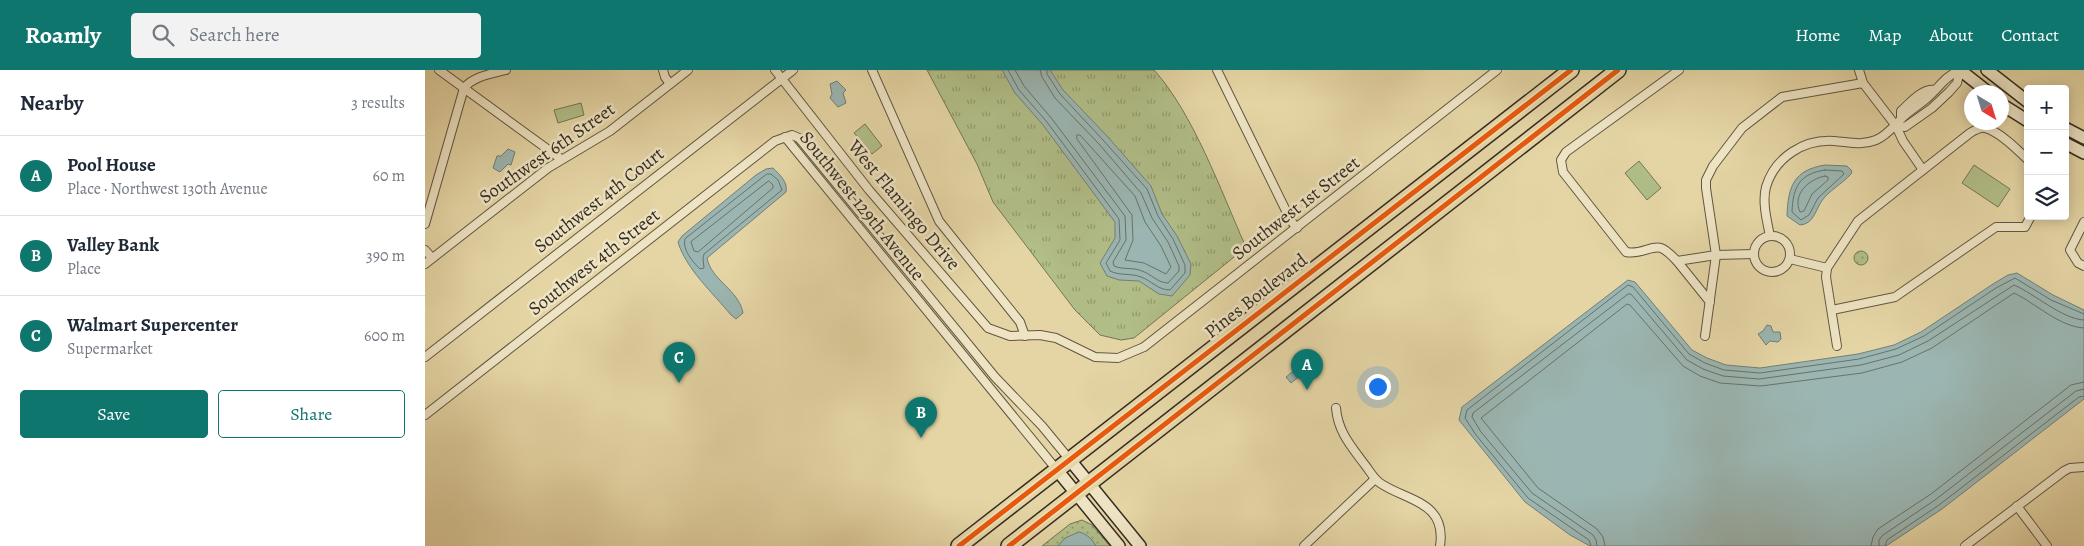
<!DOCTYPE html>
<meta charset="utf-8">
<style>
:root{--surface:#fff;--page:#f2f2f3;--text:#1f2937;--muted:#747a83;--line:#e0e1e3;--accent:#0f766e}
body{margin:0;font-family:Alegreya,serif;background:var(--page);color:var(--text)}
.controls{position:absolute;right:15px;top:15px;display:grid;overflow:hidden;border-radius:5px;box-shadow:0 2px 12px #0003}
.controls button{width:45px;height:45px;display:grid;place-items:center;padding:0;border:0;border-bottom:1px solid var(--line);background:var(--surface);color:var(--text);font:25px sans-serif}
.compass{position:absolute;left:1539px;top:15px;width:45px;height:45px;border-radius:50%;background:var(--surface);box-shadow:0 2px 12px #0003;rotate:142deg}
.you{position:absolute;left:952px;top:316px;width:18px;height:18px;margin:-12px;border:4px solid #fff;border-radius:50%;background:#1a73e8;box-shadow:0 0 0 8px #1a73e833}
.badge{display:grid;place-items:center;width:32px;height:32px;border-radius:50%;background:var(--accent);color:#fff;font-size:16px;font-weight:700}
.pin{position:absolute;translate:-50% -41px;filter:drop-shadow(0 1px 2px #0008)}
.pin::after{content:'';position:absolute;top:26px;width:18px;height:15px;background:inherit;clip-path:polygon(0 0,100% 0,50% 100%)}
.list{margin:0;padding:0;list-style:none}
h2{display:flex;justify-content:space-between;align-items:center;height:65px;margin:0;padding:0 20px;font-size:21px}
h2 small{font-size:16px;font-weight:400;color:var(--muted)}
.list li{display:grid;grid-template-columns:32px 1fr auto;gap:15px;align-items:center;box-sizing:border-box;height:80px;padding:0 20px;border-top:1px solid var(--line)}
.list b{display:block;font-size:19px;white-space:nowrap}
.list p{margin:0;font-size:16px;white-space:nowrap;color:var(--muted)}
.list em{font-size:16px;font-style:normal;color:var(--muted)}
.actions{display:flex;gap:10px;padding:15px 20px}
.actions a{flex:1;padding:11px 0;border:1px solid var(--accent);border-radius:5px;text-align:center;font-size:18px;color:var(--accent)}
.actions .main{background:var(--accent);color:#fff}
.icon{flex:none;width:28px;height:28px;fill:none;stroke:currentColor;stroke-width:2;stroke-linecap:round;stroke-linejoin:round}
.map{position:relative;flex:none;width:1659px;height:476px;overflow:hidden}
header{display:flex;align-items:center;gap:30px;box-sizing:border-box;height:70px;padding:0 25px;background:var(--accent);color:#fff}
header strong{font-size:24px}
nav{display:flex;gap:28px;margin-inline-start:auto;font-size:18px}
.search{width:350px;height:45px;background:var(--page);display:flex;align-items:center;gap:12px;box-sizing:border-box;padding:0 18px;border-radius:5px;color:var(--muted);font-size:19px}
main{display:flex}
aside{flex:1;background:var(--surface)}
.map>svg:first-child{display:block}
.grass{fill:url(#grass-tufts);stroke:#737655}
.park{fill:url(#park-dots);stroke:#737655}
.pitch{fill:#b1be88;stroke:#737655}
.water{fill:#9bb6b2;stroke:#727f78}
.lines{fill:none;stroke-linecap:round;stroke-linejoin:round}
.shore{stroke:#68726a;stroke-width:1}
.street-casing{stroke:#615743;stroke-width:10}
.secondary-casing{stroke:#352d22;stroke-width:14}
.highway-casing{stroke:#352d22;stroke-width:18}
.street{stroke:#eee4c4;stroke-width:8}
.secondary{stroke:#eee4c4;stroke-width:11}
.highway{stroke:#e5d5a5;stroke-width:15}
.cycleway-casing{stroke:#eee4c4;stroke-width:8}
.cycleway{stroke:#e8590c;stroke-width:5}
.labels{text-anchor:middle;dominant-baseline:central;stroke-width:5;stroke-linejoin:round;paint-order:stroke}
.street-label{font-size:19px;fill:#352d22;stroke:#eee4c4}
</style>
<header>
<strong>Roamly</strong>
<div class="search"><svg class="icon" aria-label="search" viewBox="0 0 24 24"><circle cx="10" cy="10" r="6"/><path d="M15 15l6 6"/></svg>Search here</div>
<nav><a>Home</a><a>Map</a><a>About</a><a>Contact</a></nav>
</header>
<main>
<aside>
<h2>Nearby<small>3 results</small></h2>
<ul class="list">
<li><span class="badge">A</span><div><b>Pool House</b><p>Place · Northwest 130th Avenue</p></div><em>60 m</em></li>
<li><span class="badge">B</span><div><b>Valley Bank</b><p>Place</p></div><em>390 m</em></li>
<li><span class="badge">C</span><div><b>Walmart Supercenter</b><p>Supermarket</p></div><em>600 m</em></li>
</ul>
<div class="actions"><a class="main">Save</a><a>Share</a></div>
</aside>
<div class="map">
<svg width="1659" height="476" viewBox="0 0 1659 476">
<defs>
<pattern id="grass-tufts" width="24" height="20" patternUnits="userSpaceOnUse" patternTransform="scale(1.25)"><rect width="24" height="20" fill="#b1be88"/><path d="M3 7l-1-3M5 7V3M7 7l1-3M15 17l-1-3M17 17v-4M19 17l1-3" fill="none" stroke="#919b6f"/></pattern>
<pattern id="park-dots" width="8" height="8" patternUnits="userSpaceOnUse" patternTransform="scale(1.25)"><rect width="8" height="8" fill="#b1be88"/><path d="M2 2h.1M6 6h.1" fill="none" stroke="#919b6f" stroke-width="1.8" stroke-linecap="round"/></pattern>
</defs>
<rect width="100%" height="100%" fill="#e5d5a5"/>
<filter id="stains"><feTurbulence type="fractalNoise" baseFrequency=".004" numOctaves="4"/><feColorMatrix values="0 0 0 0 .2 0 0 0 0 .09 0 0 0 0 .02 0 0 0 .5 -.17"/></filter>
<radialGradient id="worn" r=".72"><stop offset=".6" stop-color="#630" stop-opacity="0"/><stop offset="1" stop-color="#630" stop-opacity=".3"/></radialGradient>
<path class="grass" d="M502,0H729C768,43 796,121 820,175L814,183L709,268L696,270L675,265L650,240L568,132L552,94Z"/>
<g class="park">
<circle cx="1436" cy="188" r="7"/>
<polygon points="657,450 667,455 685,476 617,476 645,454"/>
</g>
<g class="pitch">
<polygon points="156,33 159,45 133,53 129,40"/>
<polygon points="440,54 457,76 447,84 429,63"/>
<polygon points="1214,91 1236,118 1222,130 1200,103"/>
<polygon points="1549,95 1585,119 1573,137 1537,113"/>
</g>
<g class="water">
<polygon points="577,0 625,0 638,20 682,66 726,116 737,144 752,166 766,194 765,205 747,226 734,224 714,211 694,210 682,206 675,193 690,168 690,152 618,55 590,23"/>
<polygon points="412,11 421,20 418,23 421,33 413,37 405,28 407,24 405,14"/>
<polygon points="83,79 90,82 86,95 83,94 75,102 68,98 72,86 76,86"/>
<path d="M1400,95L1422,96L1427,101L1426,104C1417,114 1403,121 1396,132C1390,142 1388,154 1375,155L1362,146C1363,116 1369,100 1400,95Z"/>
<path d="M348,98C355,105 363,112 361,122L282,188C286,210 314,220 318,243L311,249L306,245C288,223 261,199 253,172L257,166L331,105L341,99Z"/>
<polygon points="1592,203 1628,225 1659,240 1659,329 1517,439 1461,476 1165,476 1145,465 1100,432 1034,350 1037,337 1203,210 1210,212 1267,280 1282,288 1301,295 1335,298 1433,284 1469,275 1496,262 1568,214 1583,205"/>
<polygon points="1342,255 1346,256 1348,262 1355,262 1356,269 1353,272 1345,271 1341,275 1333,264 1338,261"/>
<polygon points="871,299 876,305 866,313 861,307"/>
<path d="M654,462C662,464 667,469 671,476H633L640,468Z"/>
</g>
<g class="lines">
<g class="shore">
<path d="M583,0L594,20L622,52L694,149L695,170L681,193L685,201C695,206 707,203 716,207C727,211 733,220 745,220L760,203V195L748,169L733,146L722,119L678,70L635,24L622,4V0"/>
<path d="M590,0L599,16L627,49L700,146L701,170L688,192L689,196C698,200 708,197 717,201C726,204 733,213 743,213L754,201V196L743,172L727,148L716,123L674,74L630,28L617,7L615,0"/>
<polygon points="652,65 655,65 710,126 720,152 736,176 746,197 741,204 719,193 700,190 708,170 707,145 652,69"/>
<path d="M1400,100L1417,101L1419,104L1393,128L1384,145L1376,150L1367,142C1368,117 1374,104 1400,100Z"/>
<path d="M342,104H346L353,110L357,120L279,184L278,188L279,198L275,199C268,192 257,180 260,169Z"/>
<path d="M1400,106L1403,107V110L1387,124L1379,141L1375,142C1367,124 1384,109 1400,106Z"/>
<polygon points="344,111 348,115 348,118 273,182 269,181 266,172"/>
<polyline points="1166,476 1164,470 1103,428 1051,365 1040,348 1042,340 1203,215 1208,217 1264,284 1280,293 1299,300 1335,303 1434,289 1471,279 1499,266 1571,218 1590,208 1626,230 1659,244"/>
<path d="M1172,476L1171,470L1168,465L1107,423L1056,362L1047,347L1048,343L1203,224H1206L1262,290L1278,299L1298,306L1334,309L1436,295L1474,285L1503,271L1589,215C1610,224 1637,249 1659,250"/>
<path d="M1180,476L1178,467L1172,459L1113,418L1056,348L1202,234L1205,235L1258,296L1275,306L1295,313L1336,316L1437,303L1477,292L1507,278L1589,223C1610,233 1635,257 1659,258"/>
<polyline points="1446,476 1448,467 1453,459 1506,424 1646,315 1659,312"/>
<polyline points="1454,476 1454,470 1458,465 1510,430 1651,321 1659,319"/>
<polyline points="1460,476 1462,470 1514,435 1654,327 1659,326"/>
</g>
<g class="street-casing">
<g id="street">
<polyline points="14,0 136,89"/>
<polyline points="238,0 240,7 245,14"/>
<polyline points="350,0 444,120 563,258 585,266 615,265 631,268 670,287 693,288 719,277 1072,0"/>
<polyline points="447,0 514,151 595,252 600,266"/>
<polyline points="792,0 866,151 872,158"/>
<path d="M1254,0L1141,82L1136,90L1138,102L1201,182C1216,185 1226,175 1236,178C1242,180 1248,187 1252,191L1291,185L1329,184"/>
<polyline points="1434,0 1438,13 1471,56 1478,71 1498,100"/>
<path d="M1476,49V41C1485,33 1497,18 1510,20"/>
<polyline points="1471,56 1480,57 1507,38 1524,22 1532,13 1535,0"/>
<polyline points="360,67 632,400"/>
<polyline points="1659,152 1645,180 1653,193 1659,196"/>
<path d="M0,154L39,18C49,6 66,4 81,0"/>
<circle cx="1347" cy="184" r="18"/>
<path d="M1345,166C1342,151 1337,132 1341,117C1350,87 1379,69 1409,71C1424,72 1436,76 1451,70C1461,66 1469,56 1477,48C1484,41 1493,36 1501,29C1514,18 1519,7 1535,0"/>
<polyline points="0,180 7,188"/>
<path d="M1365,189L1402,198L1433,151L1545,63C1550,60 1555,57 1560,58C1574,61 1593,80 1603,90"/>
<polyline points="1252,191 1285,232"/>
<polyline points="0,194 123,98 185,61 263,0"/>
<polyline points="1402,198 1401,207 1412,276"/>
<polyline points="1407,240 1470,227 1571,157 1600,157 1606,146"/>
<polyline points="1280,266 1291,185 1281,118 1281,110 1288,96 1317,58 1357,27 1438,13"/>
<polyline points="0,287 368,0"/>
<path d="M911,338C913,362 926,376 940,395C945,401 948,408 955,413C981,431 1022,431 1015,476"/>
<polyline points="0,345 350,71 367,65 374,68 570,307 617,356 645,390"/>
<polyline points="1592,436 1622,476"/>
<polyline points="879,476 950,409"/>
<polyline points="1540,476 1639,401 1645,398 1659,397"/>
</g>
</g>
<g class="secondary-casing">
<g id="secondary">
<polyline points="1535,0 1563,22"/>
<polyline points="1562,0 1603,32"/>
<polyline points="1576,34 1603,51"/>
<polyline points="1640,58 1659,68"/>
<polyline points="1640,73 1659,83"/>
<polyline points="645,390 715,476"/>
<polyline points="632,400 694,476"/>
</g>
</g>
<g class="highway-casing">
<g id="highway">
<polyline points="534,476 1146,0"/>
<polyline points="584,476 1193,0"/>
</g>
</g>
<use href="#street" class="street"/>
<use href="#secondary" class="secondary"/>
<use href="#highway" class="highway"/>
<g class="cycleway-casing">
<g id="cycleway">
<polyline points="534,476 1146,0"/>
<polyline points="584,476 1193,0"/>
</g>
</g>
<use href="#cycleway" class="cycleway"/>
</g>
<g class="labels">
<g class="street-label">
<text transform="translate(122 83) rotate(-35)">Southwest 6th Street</text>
<text transform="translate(174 130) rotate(-38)">Southwest 4th Court</text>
<text transform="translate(479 135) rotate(50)">West Flamingo Drive</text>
<text transform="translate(437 136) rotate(51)">Southwest 129th Avenue</text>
<text transform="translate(871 138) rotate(-38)">Southwest 1st Street</text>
<text transform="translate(169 192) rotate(-38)">Southwest 4th Street</text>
<text transform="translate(831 226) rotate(-38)">Pines Boulevard</text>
</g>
</g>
<rect width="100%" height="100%" filter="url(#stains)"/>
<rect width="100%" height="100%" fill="url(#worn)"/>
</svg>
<div class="controls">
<button>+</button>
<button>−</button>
<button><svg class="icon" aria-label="layers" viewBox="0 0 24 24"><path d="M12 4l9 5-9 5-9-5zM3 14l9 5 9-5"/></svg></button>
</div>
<svg class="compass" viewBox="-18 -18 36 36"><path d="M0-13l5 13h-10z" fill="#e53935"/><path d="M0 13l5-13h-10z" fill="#747a83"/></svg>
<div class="you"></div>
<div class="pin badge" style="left:882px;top:320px">A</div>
<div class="pin badge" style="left:496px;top:368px">B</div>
<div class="pin badge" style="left:254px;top:313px">C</div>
</div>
</main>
